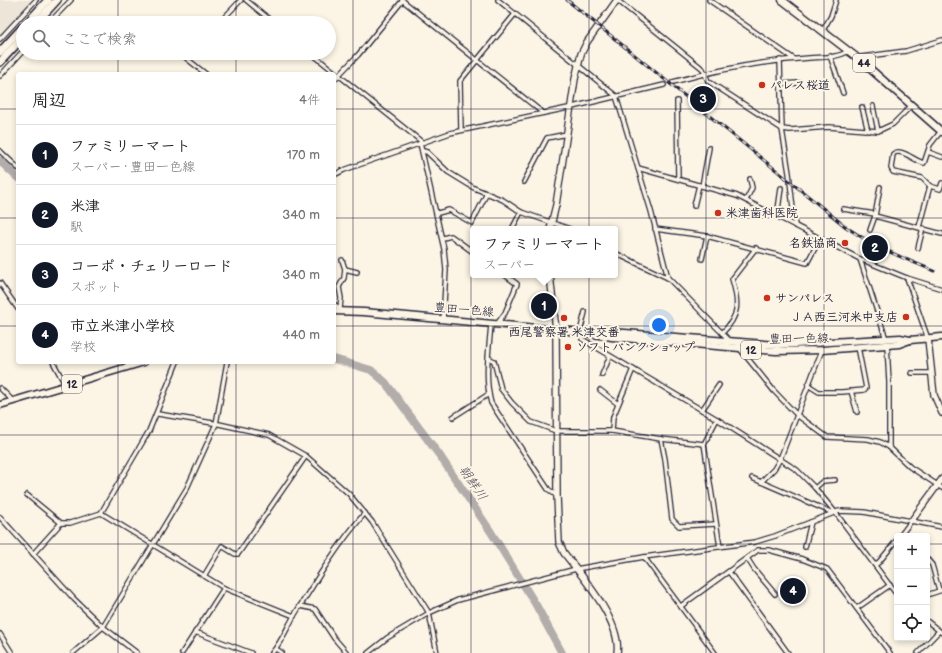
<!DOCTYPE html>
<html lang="ja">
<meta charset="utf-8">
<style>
:root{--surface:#fff;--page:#f2f2f2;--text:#222;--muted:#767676;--line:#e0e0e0;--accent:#111827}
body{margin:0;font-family:"Balsamiq Sans","Klee One",sans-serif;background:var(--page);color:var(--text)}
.controls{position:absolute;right:12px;bottom:12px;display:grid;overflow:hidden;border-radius:4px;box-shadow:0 2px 6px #0003}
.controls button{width:36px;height:36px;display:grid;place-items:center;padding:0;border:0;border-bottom:1px solid var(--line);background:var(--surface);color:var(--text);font:20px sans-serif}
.you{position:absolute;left:659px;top:325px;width:14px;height:14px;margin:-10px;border:3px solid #fff;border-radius:50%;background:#1a73e8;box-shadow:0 0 0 6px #1a73e833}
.badge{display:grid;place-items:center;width:26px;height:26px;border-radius:50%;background:var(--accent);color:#fff;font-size:13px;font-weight:700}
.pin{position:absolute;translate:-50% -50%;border:2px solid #fff;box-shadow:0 1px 4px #0006}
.popup{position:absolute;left:470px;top:226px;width:148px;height:52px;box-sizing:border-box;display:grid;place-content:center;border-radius:4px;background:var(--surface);filter:drop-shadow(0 1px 3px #0005);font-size:13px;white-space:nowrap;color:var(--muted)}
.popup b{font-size:15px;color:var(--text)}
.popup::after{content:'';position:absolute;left:50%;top:100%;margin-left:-8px;border:8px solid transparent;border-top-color:var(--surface)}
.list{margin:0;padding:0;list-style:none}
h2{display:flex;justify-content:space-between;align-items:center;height:52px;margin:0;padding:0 16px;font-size:17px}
h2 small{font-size:13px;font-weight:400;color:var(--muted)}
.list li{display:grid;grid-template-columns:26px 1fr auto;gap:12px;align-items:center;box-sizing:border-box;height:60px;padding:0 16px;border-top:1px solid var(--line)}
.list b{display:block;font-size:15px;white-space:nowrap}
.list p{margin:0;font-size:13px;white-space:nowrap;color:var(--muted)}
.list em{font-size:13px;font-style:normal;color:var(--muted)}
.icon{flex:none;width:22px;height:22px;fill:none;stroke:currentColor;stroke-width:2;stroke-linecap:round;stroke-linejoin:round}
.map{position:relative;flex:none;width:942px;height:653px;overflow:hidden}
.search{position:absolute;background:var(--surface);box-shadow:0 2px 6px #0003;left:16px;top:16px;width:320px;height:44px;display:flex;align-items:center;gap:10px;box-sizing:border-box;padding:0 14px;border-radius:22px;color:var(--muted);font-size:15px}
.panel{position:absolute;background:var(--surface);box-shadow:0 2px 6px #0003;left:16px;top:72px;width:320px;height:292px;border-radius:4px}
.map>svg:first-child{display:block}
.built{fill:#ece5d8}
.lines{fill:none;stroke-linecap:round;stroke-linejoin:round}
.river{stroke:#b2adab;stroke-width:8}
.street-casing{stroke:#22223b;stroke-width:6}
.secondary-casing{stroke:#22223b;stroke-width:8}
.primary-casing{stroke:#22223b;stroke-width:9}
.highway-casing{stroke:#22223b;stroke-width:10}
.street{stroke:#fcf5e5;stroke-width:3.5}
.secondary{stroke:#fcf5e5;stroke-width:5.5}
.primary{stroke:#fcf5e5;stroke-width:6}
.highway{stroke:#fcf5e5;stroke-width:7}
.rail-casing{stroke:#22223b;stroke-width:3}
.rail{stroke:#fcf5e5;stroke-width:1.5;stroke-dasharray:4.5;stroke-linecap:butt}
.grid{fill:none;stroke:#22223b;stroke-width:1;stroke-opacity:0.55}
.poi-dot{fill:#c8321e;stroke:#fcf5e5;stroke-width:1.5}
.labels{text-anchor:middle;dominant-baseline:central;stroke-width:4;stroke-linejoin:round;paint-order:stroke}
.shield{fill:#fcf5e5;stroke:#63616e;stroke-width:1}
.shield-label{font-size:11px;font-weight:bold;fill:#22223b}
.poi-label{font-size:12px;font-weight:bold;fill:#22223b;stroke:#fcf5e5;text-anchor:start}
.street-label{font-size:12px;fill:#22223b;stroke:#fcf5e5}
.water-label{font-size:13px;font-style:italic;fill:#545362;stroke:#fcf5e5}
</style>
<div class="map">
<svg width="942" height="653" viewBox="0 0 942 653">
<rect width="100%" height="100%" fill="#fcf5e5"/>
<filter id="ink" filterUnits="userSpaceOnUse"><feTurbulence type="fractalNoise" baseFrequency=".025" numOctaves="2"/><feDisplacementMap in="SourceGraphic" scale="8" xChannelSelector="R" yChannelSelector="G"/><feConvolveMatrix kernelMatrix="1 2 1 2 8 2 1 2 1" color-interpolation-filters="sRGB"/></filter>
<g filter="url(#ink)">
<polygon class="built" points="0,0 32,0 0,35"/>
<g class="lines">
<g class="river">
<polyline points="0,161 18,178"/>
<polyline points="334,359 371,370 385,382 440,456 491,532 536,605 562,653"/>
</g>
<g class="street-casing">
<g id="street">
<polyline points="246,0 274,23"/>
<polyline points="402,0 543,113"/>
<polyline points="498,0 616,96 651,211 668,278"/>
<polyline points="617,0 703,69 708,81 782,129 790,130 829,127 878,131 893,124 912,105"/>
<polyline points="709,0 794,59"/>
<polyline points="49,23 71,0"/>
<polyline points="219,23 241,0"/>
<polyline points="823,30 831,16 836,0"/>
<polyline points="0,39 36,0"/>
<polyline points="193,53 186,58 206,74"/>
<polyline points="311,53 422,142"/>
<polyline points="830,56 843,93"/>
<polyline points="859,59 861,57 906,51 942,40"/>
<polyline points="780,60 782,129 789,173 795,226"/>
<polyline points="0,76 23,51"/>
<polyline points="334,80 358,55 403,0"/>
<path d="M673,82C717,70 763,61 809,58C821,57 839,58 848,51"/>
<polyline points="780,84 799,83"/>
<polyline points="677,101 678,179"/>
<polyline points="873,106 878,131"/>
<polyline points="862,107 868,131"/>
<polyline points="461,130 460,81 515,14"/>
<path d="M941,131L930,145L924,163C914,161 901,147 893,154L891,168L893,172L922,178L930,186L940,189L942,183"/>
<polyline points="420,143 444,249 446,270 443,320"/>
<polyline points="0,151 18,168"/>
<polyline points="423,151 427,152 448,172 474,188 503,200 521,212 570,229"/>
<polyline points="928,152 942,157"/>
<polyline points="638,168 737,196 860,259 907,278 942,289"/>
<polyline points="334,175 344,170 450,133 568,108 664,85"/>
<polyline points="524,182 547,138 567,134"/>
<polyline points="702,186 709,148"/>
<polyline points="880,187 875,216 942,234"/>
<polyline points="746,200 752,188 750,179"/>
<polyline points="694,206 699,185"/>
<polyline points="843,209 875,214"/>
<polyline points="438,213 449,210 472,223 487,193"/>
<polyline points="777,217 781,188"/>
<polyline points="919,227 930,186"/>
<polyline points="512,229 521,212"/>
<polyline points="655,229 707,236 807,263 820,239"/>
<polyline points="870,230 875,216"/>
<polyline points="443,238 451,236 473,252"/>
<polyline points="918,248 923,228"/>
<polyline points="615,253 668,278 730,341"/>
<polyline points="702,259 707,236"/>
<polyline points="860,259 886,339"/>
<polyline points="342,260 345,269"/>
<polyline points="907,278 928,339"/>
<polyline points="0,283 18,309"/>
<polyline points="334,304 341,310"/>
<polyline points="340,309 341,298 339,287 344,278 345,269 357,272"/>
<polyline points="585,312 580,332 582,339 717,419 797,470 815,488 835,512 897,595"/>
<path d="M491,324C489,350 484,378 491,403L548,489L557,496"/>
<polyline points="497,324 505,313 517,284 505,275"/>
<path d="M722,333C740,316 739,302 732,279L756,248"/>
<polyline points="887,345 889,382 889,447"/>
<polyline points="740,349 774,391 797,415 827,437 868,439 880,442 889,447 910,467 942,488"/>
<polyline points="489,358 494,361 501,389 512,403 531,422 537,424 556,431 612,431 661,439 704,444"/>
<polyline points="53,362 66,386"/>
<polyline points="912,373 931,373"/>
<polyline points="602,375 610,356"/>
<polyline points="808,385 819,392 842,392 864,390 866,388 858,347"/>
<polyline points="0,388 10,398 12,402"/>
<polyline points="600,390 618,404"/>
<polyline points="851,391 857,412"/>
<polyline points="702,410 719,385"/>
<polyline points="158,414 219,424 269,435 306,456 349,494 372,522 429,613 437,653"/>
<polyline points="453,417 489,394"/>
<polyline points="717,419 704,444 720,547"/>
<polyline points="612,431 613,417 633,369"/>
<polyline points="661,439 665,459 672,519 679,526 716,524"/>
<polyline points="752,478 833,513"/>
<polyline points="761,482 774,469 780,459 822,350"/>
<polyline points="815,488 823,481 835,480"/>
<polyline points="27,495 61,523 70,523 101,513 149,431 177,362"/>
<polyline points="101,513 224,588 294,616"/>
<polyline points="0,517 74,599 103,627 137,653"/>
<polyline points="900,536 912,520"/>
<polyline points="805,547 811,522"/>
<polyline points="33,554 61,523"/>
<polyline points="644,557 715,653"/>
<polyline points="747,558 754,569 775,594"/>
<polyline points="927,559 932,565 939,590"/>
<polyline points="875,565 879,562 897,540"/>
<polyline points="729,572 788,653"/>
<polyline points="204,576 222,546 235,554 238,554 306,456"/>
<polyline points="927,595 942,590"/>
<polyline points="300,606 315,609 334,638 347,653"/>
<polyline points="681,606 758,550 769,550 802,559 827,569 890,653"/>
<polyline points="857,608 890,585"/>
<polyline points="927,621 942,633"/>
<polyline points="195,632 251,653"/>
<polyline points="0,634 12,653"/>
<polyline points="276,649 282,653"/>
<polyline points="73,653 103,627 187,488 216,424 227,362"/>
<polyline points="182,653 224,588"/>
<path d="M272,653C283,640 288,625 297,611C318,577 339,543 365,513"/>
<polyline points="368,653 387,638 429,613 458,600 576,569 644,557 755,542 775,536 839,511 864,512 942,527"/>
<polyline points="918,653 939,631"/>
</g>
</g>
<g class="secondary-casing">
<g id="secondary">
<polyline points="550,229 556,205 575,79 581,54 587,42 617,0"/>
<path d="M550,275L556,330L557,496L559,542L564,553C582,576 622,622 617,653"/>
<polyline points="928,339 934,395 942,413"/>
<polyline points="912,520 942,479"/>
</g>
</g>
<g class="primary-casing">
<g id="primary">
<polyline points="782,0 859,59 942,132"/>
<polyline points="334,311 364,312 580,332 612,337 776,351 822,350 899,344 910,340 942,337"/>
<polyline points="600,333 612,332 777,345 900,338 910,340"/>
<polyline points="0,405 144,362"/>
</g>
</g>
<g class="highway-casing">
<g id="highway">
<polyline points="27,23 48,0"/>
<polyline points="36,23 57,0"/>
<polyline points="0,52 23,27"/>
<polyline points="0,62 23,37"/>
</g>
</g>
<use href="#street" class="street"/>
<use href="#secondary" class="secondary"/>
<use href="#primary" class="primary"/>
<use href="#highway" class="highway"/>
<g class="rail-casing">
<path id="rail" d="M567,0L846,227C876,248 901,257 934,271"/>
</g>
<use href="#rail" class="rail"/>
</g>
</g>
<path class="grid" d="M118,0V23M236,0V23M353,0V653M471,0V653M589,0V653M706,0V653M824,0V653M118,53V74M236,53V74M0,109H18M334,109H942M0,218H18M334,218H942M0,326H18M334,326H942M118,362V653M236,362V653M0,435H942M0,544H897M927,544H942"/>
<g class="poi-dot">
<circle cx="762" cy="85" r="4"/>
<circle cx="718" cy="213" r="4"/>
<circle cx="845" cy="243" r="4"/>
<circle cx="767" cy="298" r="4"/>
<circle cx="906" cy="317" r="4"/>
<circle cx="564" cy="318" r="4"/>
<circle cx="568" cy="347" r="4"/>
</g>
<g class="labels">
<g class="shield">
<rect x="853" y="54" width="22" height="18" rx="3"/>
<rect x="741" y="341" width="20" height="18" rx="3"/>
<rect x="62" y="375" width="20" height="18" rx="3"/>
</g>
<g class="shield-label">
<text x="864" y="63">44</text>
<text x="751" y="350">12</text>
<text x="72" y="384">12</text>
</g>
<g class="poi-label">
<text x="770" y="85">パレス桜道</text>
<text x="726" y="213">米津歯科医院</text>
<text x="837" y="243" text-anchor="end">名鉄協商</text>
<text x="775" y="298">サンパレス</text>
<text x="898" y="317" text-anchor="end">ＪＡ西三河米中支店</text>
<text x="564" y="332" text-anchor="middle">西尾警察署 米津交番</text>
<text x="576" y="347">ソフトバンクショップ</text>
</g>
<g class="street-label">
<text transform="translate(464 310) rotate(5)">豊田一色線</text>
<text transform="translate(799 339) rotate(-1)">豊田一色線</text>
</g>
<g class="water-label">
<text transform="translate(473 483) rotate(56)">朝鮮川</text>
</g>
</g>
</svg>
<div class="controls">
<button>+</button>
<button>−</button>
<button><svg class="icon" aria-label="locate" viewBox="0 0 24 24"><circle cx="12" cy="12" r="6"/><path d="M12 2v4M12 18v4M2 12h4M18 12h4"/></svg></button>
</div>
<div class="you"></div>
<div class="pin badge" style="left:544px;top:306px">1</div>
<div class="popup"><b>ファミリーマート</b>スーパー</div>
<div class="pin badge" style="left:875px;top:248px">2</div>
<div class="pin badge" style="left:703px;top:99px">3</div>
<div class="pin badge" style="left:793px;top:591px">4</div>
<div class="search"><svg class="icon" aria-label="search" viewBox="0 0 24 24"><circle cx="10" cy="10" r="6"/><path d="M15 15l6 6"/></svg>ここで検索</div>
<section class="panel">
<h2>周辺<small>4件</small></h2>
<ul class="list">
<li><span class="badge">1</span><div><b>ファミリーマート</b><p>スーパー · 豊田一色線</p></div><em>170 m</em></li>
<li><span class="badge">2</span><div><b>米津</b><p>駅</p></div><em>340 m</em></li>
<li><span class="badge">3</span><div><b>コーポ・チェリーロード</b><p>スポット</p></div><em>340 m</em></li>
<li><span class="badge">4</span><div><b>市立米津小学校</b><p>学校</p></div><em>440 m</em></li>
</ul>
</section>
</div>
